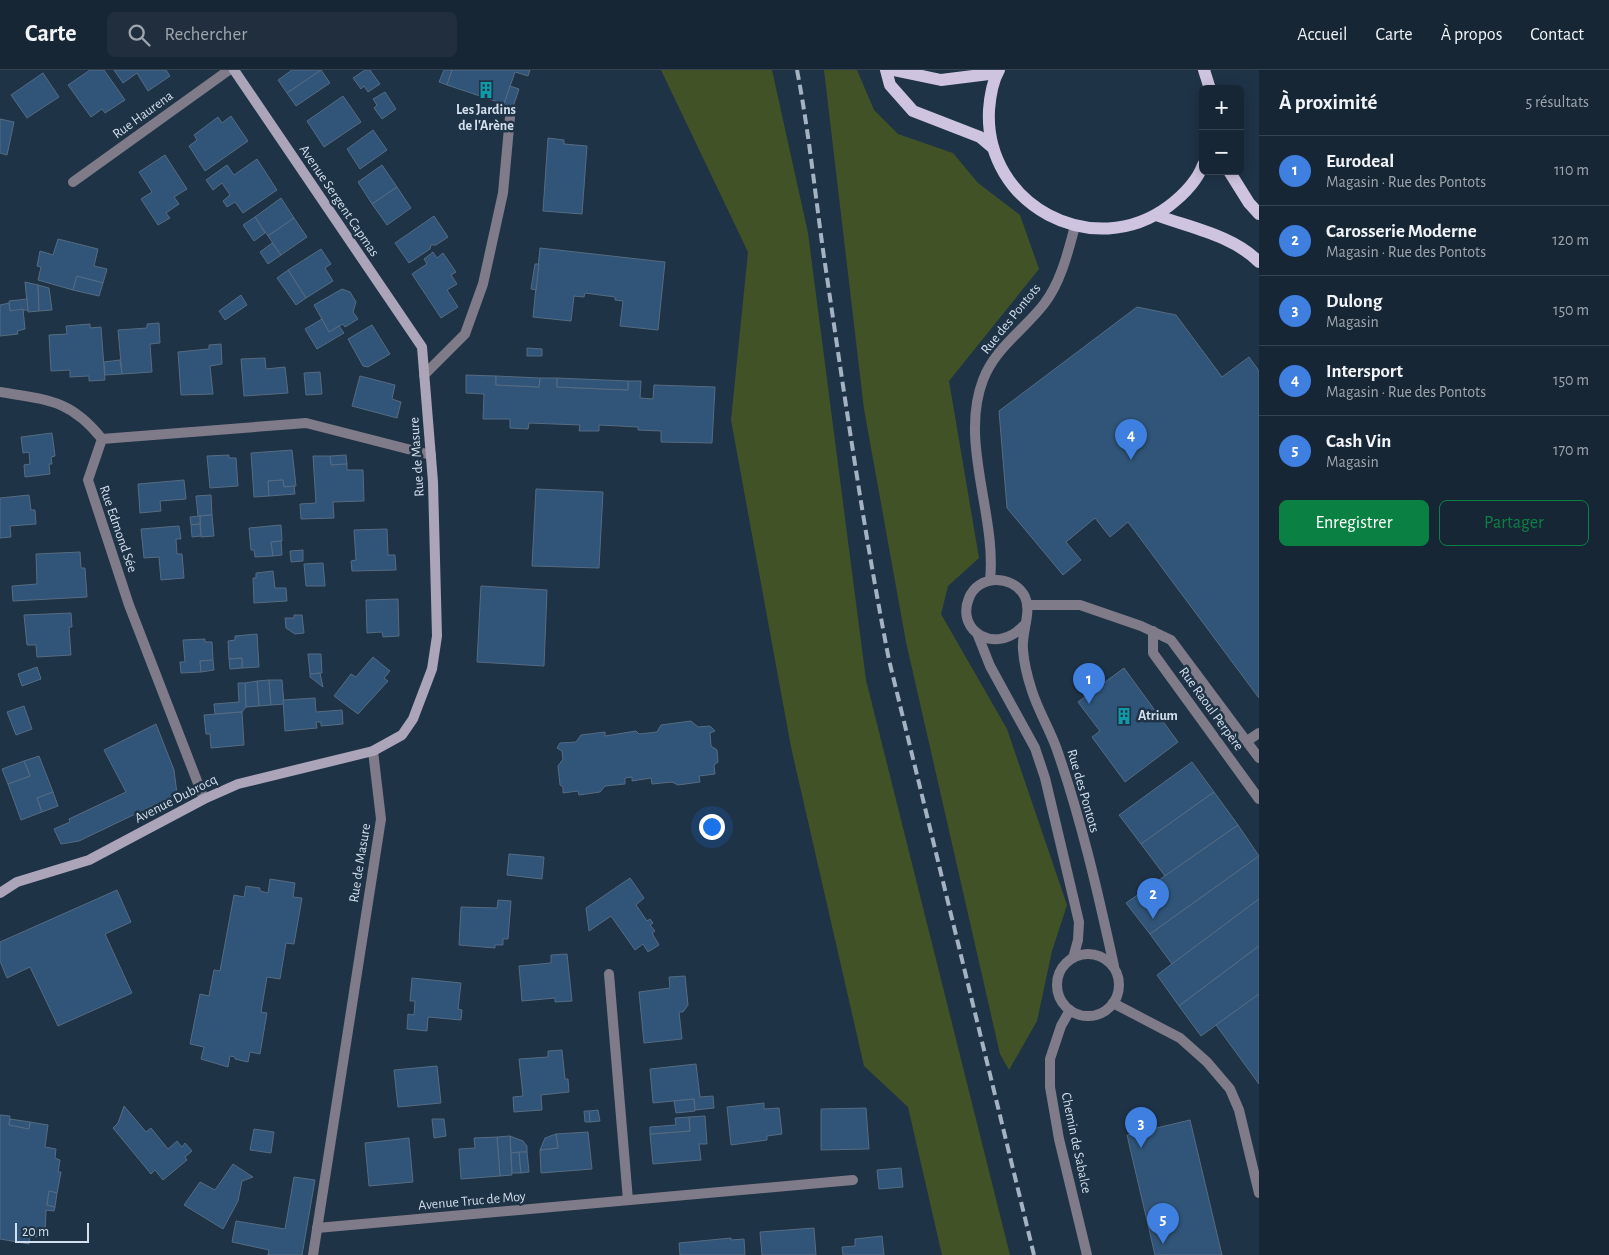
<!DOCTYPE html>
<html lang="fr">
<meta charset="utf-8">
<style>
:root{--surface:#172635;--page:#202e3d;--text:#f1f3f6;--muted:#9ea5ad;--line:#364350;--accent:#0b8043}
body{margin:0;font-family:"Alegreya Sans",sans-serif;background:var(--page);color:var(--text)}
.controls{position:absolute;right:15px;top:15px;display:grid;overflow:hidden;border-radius:8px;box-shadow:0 2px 12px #0003}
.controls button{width:45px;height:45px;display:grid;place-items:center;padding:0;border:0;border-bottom:1px solid var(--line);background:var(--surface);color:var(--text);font:25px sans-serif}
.scale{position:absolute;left:15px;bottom:12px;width:74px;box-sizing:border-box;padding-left:5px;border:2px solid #d3dfec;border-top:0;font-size:14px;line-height:18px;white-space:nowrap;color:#d3dfec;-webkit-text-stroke:4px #1f3347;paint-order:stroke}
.you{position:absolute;left:711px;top:756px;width:18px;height:18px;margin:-12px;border:4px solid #fff;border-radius:50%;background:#1a73e8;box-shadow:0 0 0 8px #1a73e833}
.badge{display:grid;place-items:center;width:32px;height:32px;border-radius:50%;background:var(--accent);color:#fff;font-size:16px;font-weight:700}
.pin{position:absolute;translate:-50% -41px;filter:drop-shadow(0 1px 2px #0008)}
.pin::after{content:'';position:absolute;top:26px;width:18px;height:15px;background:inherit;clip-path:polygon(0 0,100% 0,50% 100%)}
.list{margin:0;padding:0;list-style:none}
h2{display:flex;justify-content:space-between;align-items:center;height:65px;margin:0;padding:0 20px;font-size:21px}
h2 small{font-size:16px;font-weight:400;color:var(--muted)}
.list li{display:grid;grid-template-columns:32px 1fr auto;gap:15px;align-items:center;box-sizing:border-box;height:70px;padding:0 20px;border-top:1px solid var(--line)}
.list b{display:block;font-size:19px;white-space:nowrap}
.list p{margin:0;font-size:16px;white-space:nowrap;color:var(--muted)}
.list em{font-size:16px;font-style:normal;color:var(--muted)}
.actions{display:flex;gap:10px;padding:15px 20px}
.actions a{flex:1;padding:11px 0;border:1px solid var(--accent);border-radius:8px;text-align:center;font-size:18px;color:var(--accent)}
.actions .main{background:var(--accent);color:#fff}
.icon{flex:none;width:28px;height:28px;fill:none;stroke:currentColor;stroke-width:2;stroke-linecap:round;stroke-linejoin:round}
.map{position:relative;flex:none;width:1259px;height:1185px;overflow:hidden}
header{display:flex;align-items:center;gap:30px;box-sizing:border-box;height:70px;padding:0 25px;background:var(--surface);border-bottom:1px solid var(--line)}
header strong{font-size:24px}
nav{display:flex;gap:28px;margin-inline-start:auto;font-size:18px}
.search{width:350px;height:45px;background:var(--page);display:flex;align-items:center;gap:12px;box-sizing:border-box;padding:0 18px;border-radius:8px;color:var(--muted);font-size:19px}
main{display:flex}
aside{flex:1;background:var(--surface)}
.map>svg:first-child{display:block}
.green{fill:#415326}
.building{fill:#315578;stroke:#556b82}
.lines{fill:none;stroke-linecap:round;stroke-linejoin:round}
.lane{stroke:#807b88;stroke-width:10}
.street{stroke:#807b88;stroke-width:10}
.secondary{stroke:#aca4b9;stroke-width:10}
.primary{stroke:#cec4df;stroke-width:12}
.rail{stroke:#a4b2c1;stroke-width:4;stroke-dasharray:10 5;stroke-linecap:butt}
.labels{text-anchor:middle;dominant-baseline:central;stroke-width:5;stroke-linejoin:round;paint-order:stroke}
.poi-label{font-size:14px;font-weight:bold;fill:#d3dfec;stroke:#1f3347}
.street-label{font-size:14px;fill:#d3dfec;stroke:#1f3347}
</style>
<header>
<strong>Carte</strong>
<div class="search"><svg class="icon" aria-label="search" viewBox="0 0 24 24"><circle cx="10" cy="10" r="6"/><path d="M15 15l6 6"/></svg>Rechercher</div>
<nav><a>Accueil</a><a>Carte</a><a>À propos</a><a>Contact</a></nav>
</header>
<main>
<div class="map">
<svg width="1259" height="1185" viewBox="0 0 1259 1185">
<rect width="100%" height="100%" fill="#1f3347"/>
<g class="green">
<polygon points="661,0 772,0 808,163 866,610 1010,1185 942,1185 908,1037 864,996 791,677 731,350 748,182"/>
<polygon points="824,0 857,0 874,40 898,64 953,83 978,113 1020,145 1039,199 949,311 979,488 948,516 941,544 1007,659 1067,835 1052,881 1037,951 1009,1000 1000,984 906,572 864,339"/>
</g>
<g class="building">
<polygon points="90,0 104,0 125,30 105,43 102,39 91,47 68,15"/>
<polygon points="114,0 166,0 170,6 148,21 137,3 123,13"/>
<polygon points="292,0 321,0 287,23 278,10"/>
<polygon points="321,0 330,13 296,36 287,23"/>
<polygon points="365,0 370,0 380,14 368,22 364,16 361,19 353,8"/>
<polygon points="444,0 452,0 447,15 439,12"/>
<polygon points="452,0 530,0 528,6 515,2 504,34 447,15"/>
<polygon points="43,3 59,27 27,48 11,25"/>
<polygon points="510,16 519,19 513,37 504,34"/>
<polygon points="385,22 396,39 382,49 374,38 377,35 373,29"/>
<polygon points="343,26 361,52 324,77 307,51"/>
<polygon points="231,46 248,71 205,101 189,76 197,70 194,65 218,47 222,53"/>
<polygon points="0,49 14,52 7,85 0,83"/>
<polygon points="373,60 387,80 360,99 347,79"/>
<polygon points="548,68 564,70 564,74 587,76 582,144 543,141"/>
<polygon points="165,85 187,119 174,127 179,134 166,143 170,148 158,155 141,129 152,122 139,102"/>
<polygon points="257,89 277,120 243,143 235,132 227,137 223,131 230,125 222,113 213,120 206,110 227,95 234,105"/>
<polygon points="382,95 397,117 372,134 358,112"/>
<polygon points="397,117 411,138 387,155 372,134"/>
<polygon points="281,128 294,148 268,166 255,147"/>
<polygon points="434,146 448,167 436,175 431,175 430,179 409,193 395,173"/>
<polygon points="255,147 265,163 254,171 243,155"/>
<polygon points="294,148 307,167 281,185 268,166"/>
<polygon points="58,169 98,179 94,196 107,199 103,213 77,206 73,220 38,210 41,197 37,196 40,181 53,185"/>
<polygon points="272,173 281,185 268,194 260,182"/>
<polygon points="540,178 665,192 658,260 620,256 623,231 615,230 615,227 585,223 584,227 574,226 571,251 533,247"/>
<polygon points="321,179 331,194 325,198 333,211 306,228 288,200"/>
<polygon points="433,182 437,188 443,183 456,202 451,205 457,214 447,220 458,237 441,248 412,204 427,194 424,189"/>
<polygon points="535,194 539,194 536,220 531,219"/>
<polygon points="288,200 306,228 296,235 277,208"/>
<polygon points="77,206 103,213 99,226 73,220"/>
<polygon points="25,212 38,215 39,241 28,242"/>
<polygon points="38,215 49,218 52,240 39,241"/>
<polygon points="342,219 350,222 356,232 353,242 358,249 345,257 343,254 329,262 314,235"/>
<polygon points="241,225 247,235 225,250 219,241"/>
<polygon points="27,229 28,240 10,241 9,231"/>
<polygon points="9,233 10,241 23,239 25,259 17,261 18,264 0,266 0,235"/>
<polygon points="1137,237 1176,245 1222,307 1249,287 1259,301 1259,628 1128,452 1110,467 1095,448 1066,472 1081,490 1063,505 1007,438 999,341"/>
<polygon points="322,249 329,262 339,256 344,263 317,279 305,259"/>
<polygon points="159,253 160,273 150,274 152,302 122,304 118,260 147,258 147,254"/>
<polygon points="90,254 90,258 101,257 105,310 89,311 89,306 70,307 70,300 51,301 49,265 67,264 66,256"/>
<polygon points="372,255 390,284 368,297 363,296 348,269"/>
<polygon points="221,274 222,294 210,296 213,324 181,325 178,282 209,279 209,275"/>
<polygon points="527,278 542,279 542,286 527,286"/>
<polygon points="265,288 266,299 285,297 288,323 244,326 241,289"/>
<polygon points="120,290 122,304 105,305 104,292"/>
<polygon points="320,302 322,324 306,325 304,303"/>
<polygon points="466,305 496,306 496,315 539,317 540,308 557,308 557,317 628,320 628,311 641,311 640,328 653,329 654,315 715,317 712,373 661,372 661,361 638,360 638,357 599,355 599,361 579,361 580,355 529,353 528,359 510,358 510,349 483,349 484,324 466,323"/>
<polygon points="360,306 395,315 392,329 401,332 397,348 352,336"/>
<polygon points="496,306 540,308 539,317 496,315"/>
<polygon points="557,308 628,311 628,320 557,317"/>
<polygon points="52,363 55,386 51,387 52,394 49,394 50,404 25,407 24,395 30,394 29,382 23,383 21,367"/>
<polygon points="292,380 296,416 284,417 283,410 268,411 269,426 254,427 251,383"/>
<polygon points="229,385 229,388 236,388 238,416 210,418 207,386"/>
<polygon points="346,385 347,394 331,395 330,386"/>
<polygon points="313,386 330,386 331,395 347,394 347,400 363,400 364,431 333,432 334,448 301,449 300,434 316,433"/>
<polygon points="184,410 186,429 160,431 161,441 140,443 138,414"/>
<polygon points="283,410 284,417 294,416 295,424 269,426 268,411"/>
<polygon points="536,419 603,422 599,498 532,496"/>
<polygon points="29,425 31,440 35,440 36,454 10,456 11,467 0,468 0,428"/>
<polygon points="211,425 212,445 198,446 196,426"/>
<polygon points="212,445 214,466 201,467 200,446"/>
<polygon points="200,446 200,454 191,455 190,447"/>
<polygon points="200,454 201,466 192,467 191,455"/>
<polygon points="281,455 282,471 271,472 273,486 255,487 254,480 251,480 249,458"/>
<polygon points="179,456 181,469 176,469 177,484 182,484 184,508 161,510 159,487 144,488 141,459"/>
<polygon points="387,459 388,485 395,485 396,500 352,501 351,491 356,490 354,460"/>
<polygon points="281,471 282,485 273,486 271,472"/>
<polygon points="303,480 303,491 291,492 290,481"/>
<polygon points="80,482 81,498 85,498 87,527 13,531 12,516 37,514 36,484"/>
<polygon points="323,493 325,516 306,516 304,494"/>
<polygon points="273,501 275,518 286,518 287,531 254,533 253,508 256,508 256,503"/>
<polygon points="481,516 547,520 544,596 477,592"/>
<polygon points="398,529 399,566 383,567 382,562 367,563 366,530"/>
<polygon points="71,543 72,557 69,557 71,585 37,587 36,575 27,575 24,545"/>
<polygon points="294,545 302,545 304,563 295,564 286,558 285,548 294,548"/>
<polygon points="257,564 259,597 242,598 242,588 229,589 228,571 235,570 235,566"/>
<polygon points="205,569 205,572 212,572 213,590 200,591 201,602 181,603 180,592 185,592 183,570"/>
<polygon points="308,584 321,584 322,603 310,604"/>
<polygon points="373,587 390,601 384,608 388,611 358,644 334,626 351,604 356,607"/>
<polygon points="242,588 242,598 230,599 229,589"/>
<polygon points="213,590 214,600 201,602 200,591"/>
<polygon points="37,597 41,609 22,616 18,604"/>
<polygon points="1124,598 1178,672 1125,712 1092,667 1100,661 1078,632"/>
<polygon points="320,603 323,617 310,607 310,604"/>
<polygon points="269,610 271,635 259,636 257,611"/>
<polygon points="269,610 282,610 284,634 271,635"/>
<polygon points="257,611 259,636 246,637 245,613"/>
<polygon points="238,613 245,613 246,637 242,642 215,644 214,634 239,632"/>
<polygon points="315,628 316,642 342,640 343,654 321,656 321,652 316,652 317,658 285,661 283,630"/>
<polygon points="24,636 32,659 16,665 7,642"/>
<polygon points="242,642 244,675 211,678 210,664 206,664 204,645"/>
<polygon points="691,651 698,657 710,656 715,661 710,663 711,676 717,680 718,692 714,695 715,704 699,706 700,712 678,715 672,712 652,714 651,708 632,711 632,707 625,708 625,714 605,716 600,722 579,725 578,721 563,723 563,717 560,715 558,696 563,689 562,681 557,678 560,673 576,672 581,665 605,662 605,666 636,661 639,664 657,662 661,655"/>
<polygon points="156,654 174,700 177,724 79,771 61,774 54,759 70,752 69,749 126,722 104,680"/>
<polygon points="39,686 53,722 37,728 42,742 21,750 8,714 30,706 24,691"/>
<polygon points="24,691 30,706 8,714 2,699"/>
<polygon points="1192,692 1214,722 1141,774 1119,745"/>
<polygon points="53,722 58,736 42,742 37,728"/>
<polygon points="1214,722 1238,755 1165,806 1141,774"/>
<polygon points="1238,755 1259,786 1150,864 1126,833"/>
<polygon points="509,784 544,787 542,809 507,805"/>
<polygon points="1259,786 1259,829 1172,894 1150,864"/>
<polygon points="630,808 644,828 636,835 647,851 650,849 653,853 650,855 655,861 652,863 659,875 648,882 643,874 635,880 611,846 589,861 586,838"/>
<polygon points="270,809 295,813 293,827 302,828 294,874 286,873 280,909 267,907 261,942 267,943 260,984 250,982 248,992 235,989 235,987 230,986 228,997 201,989 204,977 190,974 200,924 209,926 214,900 220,901 234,825 244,827 246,816 260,818 260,821 268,823"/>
<polygon points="117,820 131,852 105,864 132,923 58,956 30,897 7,908 0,891 0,872"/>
<polygon points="1259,829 1259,876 1179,936 1157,905"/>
<polygon points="498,830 511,831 508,869 503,869 503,875 495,875 495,878 459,875 461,837 497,838"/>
<polygon points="1259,876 1259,924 1201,966 1179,936"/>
<polygon points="567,884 572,931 555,932 555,928 522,931 519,896 551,893 551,885"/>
<polygon points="685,906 688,935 683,942 679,942 682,969 644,973 639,922 670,918 669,907"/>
<polygon points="412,908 461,913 458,939 462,940 461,950 428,947 427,961 407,959 408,944 414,945 415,931 410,931"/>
<polygon points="1259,924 1259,1014 1216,955"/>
<polygon points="562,980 565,1009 568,1009 569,1022 541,1025 542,1040 514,1042 513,1027 523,1026 519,989 548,987 548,981"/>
<polygon points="696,994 700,1027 713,1026 714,1038 695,1040 694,1029 653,1033 650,999"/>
<polygon points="437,996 441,1033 398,1037 394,1000"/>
<polygon points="694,1029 695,1041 676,1043 674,1031"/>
<polygon points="764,1033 764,1039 779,1038 782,1064 767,1066 767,1070 731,1075 727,1037"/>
<polygon points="124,1036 146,1062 151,1058 168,1079 177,1071 182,1077 185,1073 192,1081 185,1087 187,1090 163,1110 155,1100 151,1104 113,1058 118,1053"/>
<polygon points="866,1038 869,1079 821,1080 821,1039"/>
<polygon points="598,1040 600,1051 590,1052 589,1041"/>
<polygon points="584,1041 589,1041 590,1052 585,1052"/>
<polygon points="0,1045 10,1046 9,1055 29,1059 30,1052 48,1055 45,1077 56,1079 55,1088 60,1090 58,1102 61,1102 57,1123 49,1121 47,1135 55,1137 54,1141 46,1140 45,1168 30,1166 29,1174 0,1169"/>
<polygon points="705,1046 707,1074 699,1074 701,1090 653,1094 650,1064 690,1061 689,1047"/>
<polygon points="689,1047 690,1061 650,1064 650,1057 676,1055 675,1048"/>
<polygon points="10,1049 30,1052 29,1059 9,1055"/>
<polygon points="432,1049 444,1049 446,1066 434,1068"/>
<polygon points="1190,1050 1222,1185 1155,1185 1127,1065"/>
<polygon points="254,1059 274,1062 271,1083 250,1080"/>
<polygon points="588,1062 592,1099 541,1103 540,1080 558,1078 556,1064"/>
<polygon points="556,1064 558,1078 540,1080 545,1068"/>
<polygon points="510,1066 523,1071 527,1076 527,1082 511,1083"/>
<polygon points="510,1066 512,1105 500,1106 497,1067"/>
<polygon points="497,1067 500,1106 461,1109 459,1079 475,1078 474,1068"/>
<polygon points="409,1068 413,1112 369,1116 365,1073"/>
<polygon points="519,1082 521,1103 512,1103 511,1083"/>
<polygon points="519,1082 527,1082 529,1102 521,1103"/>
<polygon points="233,1094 253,1107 242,1111 238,1131 223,1159 184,1135 200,1112 215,1120"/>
<polygon points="901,1098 903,1117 879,1119 877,1100"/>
<polygon points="294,1107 315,1110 302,1185 268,1185 269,1180 232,1172 236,1151 285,1159"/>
<polygon points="49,1121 57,1123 55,1137 47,1135"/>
<polygon points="814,1158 816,1185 762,1185 760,1162"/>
<polygon points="882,1166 884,1185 843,1185 842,1177 855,1176 855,1169"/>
<polygon points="731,1168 731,1170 744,1169 745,1185 680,1185 679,1173"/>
</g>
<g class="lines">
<polyline class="lane" points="424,305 465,264 483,214 503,123 510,47"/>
<g class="street">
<polyline points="73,112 229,0"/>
<path d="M0,322C47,330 70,329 102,369"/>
<path d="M990,510C997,446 959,372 983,310C995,278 1024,260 1044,234C1061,212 1068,182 1075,156"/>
<polyline points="1027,535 1080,535 1141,556 1171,570 1259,688"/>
<path d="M1023,556C997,585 955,562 969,528C978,505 1011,504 1024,525C1033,541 1021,562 1023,580C1024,593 1028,609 1032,621C1038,640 1049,658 1056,677C1081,748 1098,823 1114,896"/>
<polyline points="1153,561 1153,583 1259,729"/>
<polyline points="977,563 990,596 1035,678 1045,708 1079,852 1078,870 1073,888"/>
<polyline points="1247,671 1259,663"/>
<polyline points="204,729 129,535 88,410 102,369 306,353 431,385"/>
<circle cx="1088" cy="915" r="31"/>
<polyline points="609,904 628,1130"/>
<polyline points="1113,933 1180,968 1207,992 1230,1019 1239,1040 1259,1123"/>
<polyline points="1070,940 1061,956 1050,989 1050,1017 1059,1069 1087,1185"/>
<polyline points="317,1158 853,1110"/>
<polyline points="313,1185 381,749 373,681"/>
</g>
<polyline class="secondary" points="0,823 17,812 89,790 204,729 238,714 373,681 402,665 413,649 432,599 437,566 433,412 422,277 234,0"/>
<g class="primary">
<polyline points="886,0 890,15 913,41 980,67 993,78"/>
<polyline points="893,0 941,10 997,3"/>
<path d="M999,0C992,12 990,27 989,40C984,135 1093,193 1169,136C1182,126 1197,111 1203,95"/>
<polyline points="1204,0 1210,19"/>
<polyline points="1229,101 1249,133 1259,144"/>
<path d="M1156,145C1191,158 1232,165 1259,192"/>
</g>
<path class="rail" d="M797,0C809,62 815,124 824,187C844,322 863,457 889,590L1034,1185"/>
</g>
<defs>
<g id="building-bare" transform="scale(1.35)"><path d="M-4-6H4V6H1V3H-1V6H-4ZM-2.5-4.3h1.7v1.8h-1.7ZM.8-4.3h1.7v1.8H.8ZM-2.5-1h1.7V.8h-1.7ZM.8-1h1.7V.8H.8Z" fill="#0f9aa8" stroke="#1f3347" stroke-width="2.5" paint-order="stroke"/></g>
</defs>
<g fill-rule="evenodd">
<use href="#building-bare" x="486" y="20"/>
<use href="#building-bare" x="1124" y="646"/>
</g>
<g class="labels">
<g class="poi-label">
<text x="486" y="40">Les Jardins<tspan x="486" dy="16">de l'Arène</tspan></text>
<text x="1138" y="646" text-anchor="start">Atrium</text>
</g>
<g class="street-label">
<text transform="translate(143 45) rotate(-36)">Rue Haurena</text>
<text transform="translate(339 131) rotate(56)">Avenue Sergent Capmas</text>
<text transform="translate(1011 249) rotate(-51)">Rue des Pontots</text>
<text transform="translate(417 387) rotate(-94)">Rue de Masure</text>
<text transform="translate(118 459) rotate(71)">Rue Edmond Sée</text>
<text transform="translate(1211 639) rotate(54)">Rue Raoul Perpère</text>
<text transform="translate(1083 721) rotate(74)">Rue des Pontots</text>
<text transform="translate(176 729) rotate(-27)">Avenue Dubrocq</text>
<text transform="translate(360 793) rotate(-81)">Rue de Masure</text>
<text transform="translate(1076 1073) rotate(78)">Chemin de Sabalce</text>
<text transform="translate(472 1131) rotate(-5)">Avenue Truc de Moy</text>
</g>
</g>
</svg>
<div class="controls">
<button>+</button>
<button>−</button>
</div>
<div class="scale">20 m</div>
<div class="you"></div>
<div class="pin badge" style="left:1089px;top:634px;background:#3f7fe0">1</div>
<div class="pin badge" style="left:1153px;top:849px;background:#3f7fe0">2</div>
<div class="pin badge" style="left:1141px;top:1078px;background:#3f7fe0">3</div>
<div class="pin badge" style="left:1131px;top:390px;background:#3f7fe0">4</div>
<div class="pin badge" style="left:1163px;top:1174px;background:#3f7fe0">5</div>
</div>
<aside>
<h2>À proximité<small>5 résultats</small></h2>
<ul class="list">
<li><span class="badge" style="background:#3f7fe0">1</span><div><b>Eurodeal</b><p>Magasin · Rue des Pontots</p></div><em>110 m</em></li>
<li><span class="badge" style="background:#3f7fe0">2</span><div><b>Carosserie Moderne</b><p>Magasin · Rue des Pontots</p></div><em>120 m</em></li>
<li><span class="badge" style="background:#3f7fe0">3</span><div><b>Dulong</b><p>Magasin</p></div><em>150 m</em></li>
<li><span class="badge" style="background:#3f7fe0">4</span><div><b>Intersport</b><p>Magasin · Rue des Pontots</p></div><em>150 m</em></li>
<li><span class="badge" style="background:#3f7fe0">5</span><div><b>Cash Vin</b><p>Magasin</p></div><em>170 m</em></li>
</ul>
<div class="actions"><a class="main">Enregistrer</a><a>Partager</a></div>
</aside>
</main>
